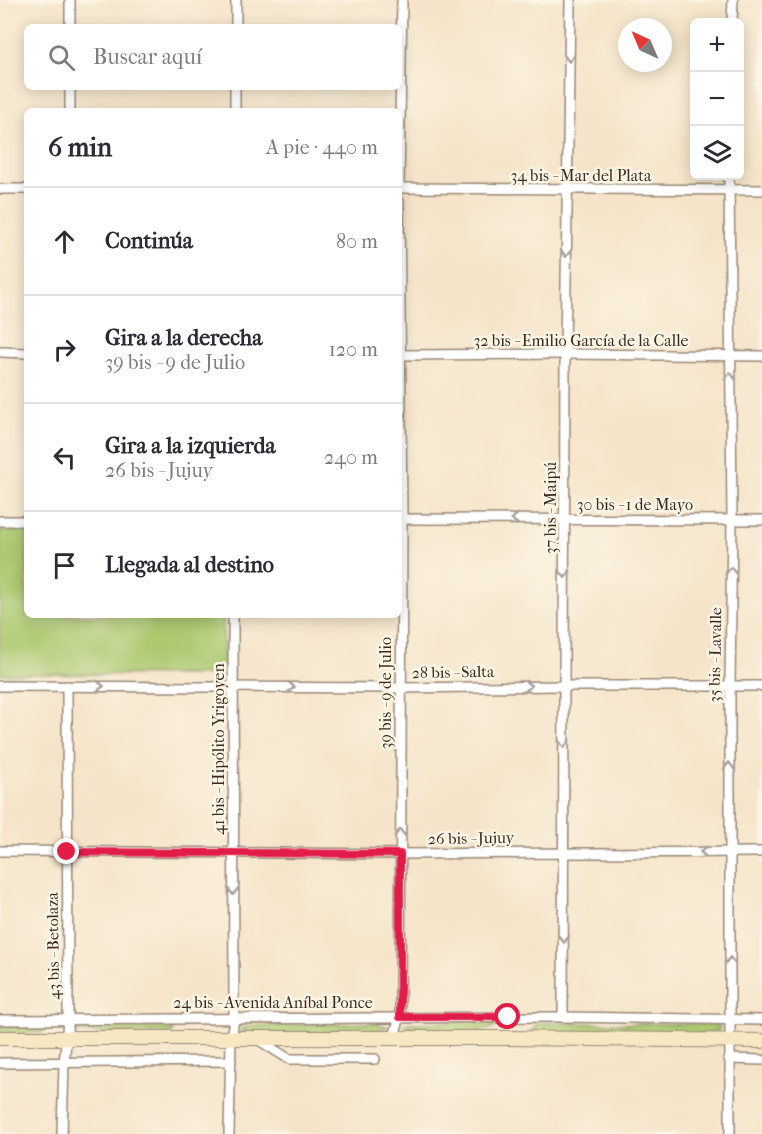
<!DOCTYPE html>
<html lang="es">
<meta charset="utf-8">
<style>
:root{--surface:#fff;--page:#f2f2f3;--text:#2b2b33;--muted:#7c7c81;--line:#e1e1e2}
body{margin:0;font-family:"IM FELL French Canon",serif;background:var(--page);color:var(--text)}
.controls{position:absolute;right:18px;top:18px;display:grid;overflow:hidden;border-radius:9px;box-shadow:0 3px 15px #0003}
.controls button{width:54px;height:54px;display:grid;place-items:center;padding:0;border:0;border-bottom:2px solid var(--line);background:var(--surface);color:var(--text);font:30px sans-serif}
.compass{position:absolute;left:618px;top:18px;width:54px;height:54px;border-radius:50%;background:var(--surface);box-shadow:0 3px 15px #0003;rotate:316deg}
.stop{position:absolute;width:18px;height:18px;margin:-14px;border:4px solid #e11d48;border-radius:50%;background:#fff}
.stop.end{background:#e11d48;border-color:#fff;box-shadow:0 2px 6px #0008}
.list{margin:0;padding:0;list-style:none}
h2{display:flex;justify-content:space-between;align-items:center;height:78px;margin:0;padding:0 24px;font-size:26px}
h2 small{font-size:20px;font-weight:400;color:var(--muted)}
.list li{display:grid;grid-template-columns:39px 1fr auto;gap:18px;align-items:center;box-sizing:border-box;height:108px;padding:0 24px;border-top:2px solid var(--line)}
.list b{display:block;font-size:22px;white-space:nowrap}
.list p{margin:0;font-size:20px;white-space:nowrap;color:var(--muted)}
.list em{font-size:20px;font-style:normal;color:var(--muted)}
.icon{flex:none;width:33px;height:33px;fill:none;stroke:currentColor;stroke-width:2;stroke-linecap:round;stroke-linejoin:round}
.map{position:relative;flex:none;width:762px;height:1134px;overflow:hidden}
.search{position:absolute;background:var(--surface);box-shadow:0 3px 15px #0003;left:24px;top:24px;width:378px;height:66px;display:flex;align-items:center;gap:15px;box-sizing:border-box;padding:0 21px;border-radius:9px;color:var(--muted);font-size:22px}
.panel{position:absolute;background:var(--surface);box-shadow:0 3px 15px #0003;left:24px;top:108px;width:378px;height:510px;border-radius:9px}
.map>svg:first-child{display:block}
.green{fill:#acc970;stroke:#747a47;stroke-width:1.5}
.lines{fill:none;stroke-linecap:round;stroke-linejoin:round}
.minor-casing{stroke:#988774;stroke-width:12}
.secondary-casing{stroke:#988774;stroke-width:16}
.minor{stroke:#fff;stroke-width:9}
.secondary{stroke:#f7e8c3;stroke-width:14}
.oneway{stroke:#a79f9a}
.route{stroke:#e11d48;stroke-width:8}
.labels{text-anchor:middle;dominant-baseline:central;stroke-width:5;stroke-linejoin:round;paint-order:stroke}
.street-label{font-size:16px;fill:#3b2a1e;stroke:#fcf5e5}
</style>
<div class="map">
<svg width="762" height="1134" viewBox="0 0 762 1134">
<rect width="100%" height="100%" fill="#fcf5e5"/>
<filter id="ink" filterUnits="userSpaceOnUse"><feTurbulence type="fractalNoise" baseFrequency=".0167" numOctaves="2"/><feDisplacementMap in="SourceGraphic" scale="12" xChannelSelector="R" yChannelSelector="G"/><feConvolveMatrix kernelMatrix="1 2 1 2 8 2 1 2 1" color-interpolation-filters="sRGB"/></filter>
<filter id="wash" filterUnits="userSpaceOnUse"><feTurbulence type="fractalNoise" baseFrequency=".008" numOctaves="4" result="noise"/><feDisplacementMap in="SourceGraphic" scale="24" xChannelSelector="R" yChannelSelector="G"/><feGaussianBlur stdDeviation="1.35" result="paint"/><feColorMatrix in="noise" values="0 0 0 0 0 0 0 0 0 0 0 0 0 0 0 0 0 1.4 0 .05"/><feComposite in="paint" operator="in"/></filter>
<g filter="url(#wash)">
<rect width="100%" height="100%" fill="#f5e4c9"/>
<g class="green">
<polygon points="0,531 27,531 27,615 223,615 224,665 215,675 0,674"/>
<path d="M496,1022L497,1025C478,1037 440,1032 417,1032L411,1031L403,1025L410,1023Z"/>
<polygon points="376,1023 388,1027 366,1034 248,1034 240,1030 250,1026"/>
<polygon points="538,1023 714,1024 720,1027 719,1030 708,1035 530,1032"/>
<polygon points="0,1026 43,1026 48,1029 41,1033 0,1034"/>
<polygon points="77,1026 173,1028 172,1034 76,1033"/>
</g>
</g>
<g filter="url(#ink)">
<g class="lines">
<g class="minor-casing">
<g id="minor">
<polyline points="732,22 733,0"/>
<polyline points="70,27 70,0"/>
<polyline points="236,27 236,0"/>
<polyline points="70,111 70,87"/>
<polyline points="235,111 235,87"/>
<polyline points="729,176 732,519 730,686 730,1134"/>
<polyline points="399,184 402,0"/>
<polyline points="399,188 762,190"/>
<polyline points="0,189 27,189"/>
<polyline points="0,352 27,353"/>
<polyline points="399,355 565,354 762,356"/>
<polyline points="399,519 762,520"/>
<polyline points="0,521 27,521"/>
<polyline points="0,686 400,688 564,686 762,686"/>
<polyline points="0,851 400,854 762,852"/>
<polyline points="563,1017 565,354 570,0"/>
<polyline points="0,1020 563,1017 762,1020"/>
<polyline points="257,1039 289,1059 375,1059"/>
<polyline points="393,1039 400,1017 402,519 399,202"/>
<polyline points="729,1059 762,1060"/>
<polyline points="0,1063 231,1061"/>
<polyline points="62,1134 64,1064 68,1020 67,686"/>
<polyline points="229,1134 231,1039 234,1019 233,615"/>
</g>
</g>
<g class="secondary-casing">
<polyline id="secondary" points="0,1038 508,1038 762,1041"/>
</g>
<use href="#minor" class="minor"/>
<use href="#secondary" class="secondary"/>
</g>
<defs><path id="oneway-chevron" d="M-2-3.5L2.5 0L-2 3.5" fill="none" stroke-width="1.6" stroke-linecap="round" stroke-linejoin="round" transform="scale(1.5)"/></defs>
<g class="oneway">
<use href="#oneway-chevron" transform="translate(569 58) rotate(91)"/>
<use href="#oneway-chevron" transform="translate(566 253) rotate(91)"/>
<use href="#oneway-chevron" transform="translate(730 376) rotate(-91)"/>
<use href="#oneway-chevron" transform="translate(515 519) rotate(180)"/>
<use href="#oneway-chevron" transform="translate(731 571) rotate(-89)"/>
<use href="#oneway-chevron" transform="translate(565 574) rotate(90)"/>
<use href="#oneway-chevron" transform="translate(100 686)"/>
<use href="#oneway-chevron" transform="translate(528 686) rotate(-1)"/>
<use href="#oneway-chevron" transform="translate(291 687) rotate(1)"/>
<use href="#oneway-chevron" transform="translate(564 744) rotate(90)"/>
<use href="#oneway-chevron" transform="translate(729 766) rotate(-90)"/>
<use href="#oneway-chevron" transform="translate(400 833) rotate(-90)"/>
<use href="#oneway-chevron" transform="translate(704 852) rotate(-180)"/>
<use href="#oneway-chevron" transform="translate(233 891) rotate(90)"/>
<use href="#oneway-chevron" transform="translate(564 939) rotate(90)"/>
<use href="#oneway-chevron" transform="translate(730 961) rotate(-90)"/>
</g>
</g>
<g class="lines" filter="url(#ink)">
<polyline class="route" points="67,852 400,854 400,1017 508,1017"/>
</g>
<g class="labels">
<g class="street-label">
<text x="581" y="175">34 bis - Mar del Plata</text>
<text x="581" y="340">32 bis - Emilio García de la Calle</text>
<text x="635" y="504">30 bis - 1 de Mayo</text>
<text transform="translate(550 508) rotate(-90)">37 bis - Maipú</text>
<text transform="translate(715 655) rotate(-89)">35 bis - Lavalle</text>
<text transform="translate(453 672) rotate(-1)">28 bis - Salta</text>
<text transform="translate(385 693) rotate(-90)">39 bis - 9 de Julio</text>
<text transform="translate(218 749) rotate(-90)">41 bis - Hipólito Yrigoyen</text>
<text transform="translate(471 838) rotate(-1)">26 bis - Jujuy</text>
<text transform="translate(53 946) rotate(-91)">43 bis - Betolaza</text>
<text x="273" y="1002">24 bis - Avenida Aníbal Ponce</text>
</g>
</g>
</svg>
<div class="controls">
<button>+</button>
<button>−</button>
<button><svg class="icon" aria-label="layers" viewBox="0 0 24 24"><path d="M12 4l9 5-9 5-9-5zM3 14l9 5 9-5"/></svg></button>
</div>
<svg class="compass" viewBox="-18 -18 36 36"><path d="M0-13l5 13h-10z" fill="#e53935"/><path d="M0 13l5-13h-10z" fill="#7c7c81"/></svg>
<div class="stop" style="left:508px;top:1017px"></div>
<div class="stop end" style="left:67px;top:852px"></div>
<div class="search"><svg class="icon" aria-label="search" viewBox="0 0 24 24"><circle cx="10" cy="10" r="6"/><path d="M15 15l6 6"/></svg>Buscar aquí</div>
<section class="panel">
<h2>6 min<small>A pie · 440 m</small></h2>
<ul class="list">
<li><svg class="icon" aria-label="ahead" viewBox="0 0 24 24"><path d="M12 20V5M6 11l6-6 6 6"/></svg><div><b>Continúa</b></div><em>80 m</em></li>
<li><svg class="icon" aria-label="right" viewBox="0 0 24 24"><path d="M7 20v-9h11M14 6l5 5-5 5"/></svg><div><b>Gira a la derecha</b><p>39 bis - 9 de Julio</p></div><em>120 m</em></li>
<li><svg class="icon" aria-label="left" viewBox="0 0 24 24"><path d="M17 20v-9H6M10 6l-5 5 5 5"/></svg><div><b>Gira a la izquierda</b><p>26 bis - Jujuy</p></div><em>240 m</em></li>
<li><svg class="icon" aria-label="arrive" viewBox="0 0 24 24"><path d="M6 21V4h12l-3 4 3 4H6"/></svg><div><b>Llegada al destino</b></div></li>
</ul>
</section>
</div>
